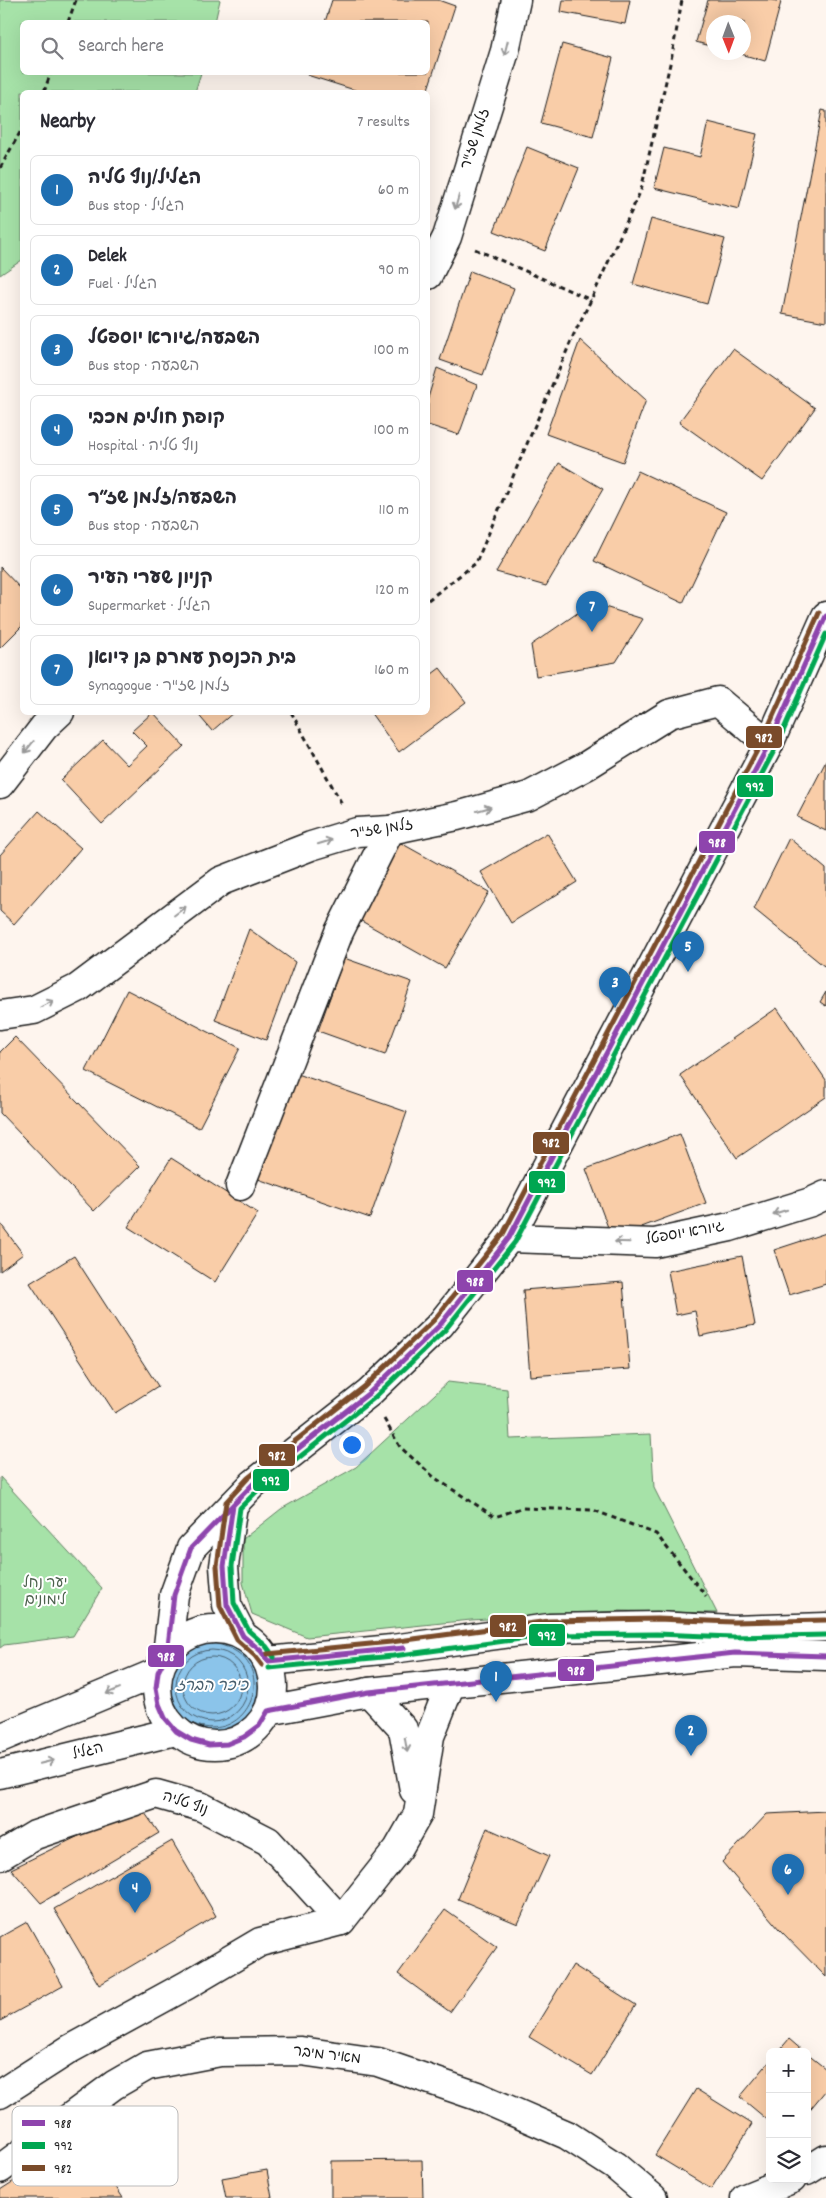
<!DOCTYPE html>
<meta charset="utf-8">
<style>
:root{--surface:#fff;--page:#f7f7f7;--text:#2b2b33;--muted:#7c7c81;--line:#e1e1e2;--accent:#1f6fb2}
body{margin:0;font-family:Dekko,"Playpen Sans Hebrew",sans-serif;background:var(--page);color:var(--text)}
.controls{position:absolute;right:15px;bottom:15px;display:grid;overflow:hidden;border-radius:8px;box-shadow:0 5px 20px #0002}
.controls button{width:45px;height:45px;display:grid;place-items:center;padding:0;border:0;border-bottom:1px solid var(--line);background:var(--surface);color:var(--text);font:25px sans-serif}
.compass{position:absolute;left:706px;top:15px;width:45px;height:45px;border-radius:50%;background:var(--surface);box-shadow:0 5px 20px #0002;rotate:179deg}
.you{position:absolute;left:351px;top:1444px;width:18px;height:18px;margin:-12px;border:4px solid #fff;border-radius:50%;background:#1a73e8;box-shadow:0 0 0 8px #1a73e833}
.badge{display:grid;place-items:center;width:32px;height:32px;border-radius:50%;background:var(--accent);color:#fff;font-size:16px;font-weight:700}
.pin{position:absolute;translate:-50% -41px;filter:drop-shadow(0 1px 2px #0008)}
.pin::after{content:'';position:absolute;top:26px;width:18px;height:15px;background:inherit;clip-path:polygon(0 0,100% 0,50% 100%)}
.list{margin:0;padding:0;list-style:none}
h2{display:flex;justify-content:space-between;align-items:center;height:65px;margin:0;padding:0 20px;font-size:21px}
h2 small{font-size:16px;font-weight:400;color:var(--muted)}
.list li{display:grid;grid-template-columns:32px 1fr auto;gap:15px;align-items:center;box-sizing:border-box;height:70px;margin:0 10px 10px;padding:0 10px;border:1px solid var(--line);border-radius:8px}
.list b{display:block;font-size:19px;white-space:nowrap}
.list p{margin:0;font-size:16px;white-space:nowrap;color:var(--muted)}
.list em{font-size:16px;font-style:normal;color:var(--muted)}
.icon{flex:none;width:28px;height:28px;fill:none;stroke:currentColor;stroke-width:2;stroke-linecap:round;stroke-linejoin:round}
.map{position:relative;flex:none;width:826px;height:2198px;overflow:hidden}
.search{position:absolute;background:var(--surface);box-shadow:0 5px 20px #0002;left:20px;top:20px;width:410px;height:55px;display:flex;align-items:center;gap:12px;box-sizing:border-box;padding:0 18px;border-radius:8px;color:var(--muted);font-size:19px}
.panel{position:absolute;background:var(--surface);box-shadow:0 5px 20px #0002;left:20px;top:90px;width:410px;height:625px;border-radius:8px}
.map>svg:first-child{display:block}
.green{fill:#a6e2a8;stroke:#617f62}
.water{fill:#8bc4ea;stroke:#5f8198}
.lines{fill:none;stroke-linecap:round;stroke-linejoin:round}
.shore{stroke:#485f6e;stroke-width:1}
.building{fill:#f9cda8;stroke:#1c1c1c}
.minor-casing{stroke:#1c1c1c;stroke-width:31}
.tertiary-casing{stroke:#1c1c1c;stroke-width:31}
.secondary-casing{stroke:#1c1c1c;stroke-width:31}
.path{stroke:#1c1c1c;stroke-width:3;stroke-dasharray:5 4;stroke-linecap:butt}
.minor{stroke:#fff;stroke-width:28}
.tertiary{stroke:#fff;stroke-width:28}
.secondary{stroke:#fff;stroke-width:28}
.bus-1-casing{stroke:#fff;stroke-width:9}
.bus-2-casing{stroke:#fff;stroke-width:9}
.bus-3-casing{stroke:#fff;stroke-width:9}
.bus-1{stroke:#8e44ad;stroke-width:5}
.bus-2{stroke:#00a651;stroke-width:5}
.bus-3{stroke:#7a4b2a;stroke-width:5}
.oneway{stroke:#999}
.labels{text-anchor:middle;dominant-baseline:central;stroke-width:4;stroke-linejoin:round;paint-order:stroke}
.street-label{font-size:15px;fill:#1c1c1c;stroke:#fff}
.park-label{font-size:15px;fill:#4c614d;stroke:#fff}
.water-label{font-size:16px;font-style:italic;fill:#485f6e;stroke:#fff}
.key{fill:#fff;stroke:#bbb;stroke-width:1}
.key-label{font-size:14px;fill:#1c1c1c}
.line-badge{stroke:#fff;stroke-width:2}
.badge-label{font-size:14px;text-anchor:middle;font-weight:bold;fill:#fff}
</style>
<div class="map">
<svg width="826" height="2198" viewBox="0 0 826 2198">
<rect width="100%" height="100%" fill="#fef5ee"/>
<filter id="ink" filterUnits="userSpaceOnUse"><feTurbulence type="fractalNoise" baseFrequency=".02" numOctaves="2"/><feDisplacementMap in="SourceGraphic" scale="10" xChannelSelector="R" yChannelSelector="G"/><feConvolveMatrix kernelMatrix="1 2 1 2 8 2 1 2 1" color-interpolation-filters="sRGB"/></filter>
<g filter="url(#ink)">
<g class="green">
<polygon points="0,0 220,0 215,22 22,22 22,72 201,73 195,92 22,92 22,260 0,275"/>
<polygon points="448,1382 507,1389 510,1439 651,1434 654,1488 717,1613 619,1611 471,1620 307,1637 252,1614 243,1583 243,1539 281,1509 356,1467"/>
<polygon points="0,1477 102,1588 73,1636 4,1645 0,1648"/>
</g>
<circle class="water" cx="212" cy="1686" r="48"/>
<g class="lines">
<g class="shore">
<circle cx="212" cy="1686" r="36"/>
<path d="M182,1656C194,1646 209,1640 224,1646C283,1665 247,1753 187,1721"/>
<circle cx="212" cy="1686" r="29"/>
</g>
</g>
<g class="building">
<polygon points="332,0 438,0 455,6 427,92 361,92 307,75 308,72 428,72 428,22 325,22"/>
<polygon points="563,0 630,0 625,24 561,12"/>
<polygon points="708,0 772,0 781,2 765,61 734,52 744,52 744,22 714,22 714,47 696,42"/>
<polygon points="562,44 613,58 593,137 541,123"/>
<polygon points="822,110 826,111 826,322 782,314"/>
<polygon points="708,122 757,134 739,209 654,188 664,148 700,157"/>
<polygon points="527,147 579,168 545,251 494,231"/>
<polygon points="651,219 725,239 707,304 633,284"/>
<polygon points="470,271 514,288 483,375 440,360"/>
<polygon points="580,340 646,400 623,462 546,434"/>
<polygon points="733,349 815,408 762,481 679,422"/>
<polygon points="437,368 477,385 459,435 428,425 428,398"/>
<polygon points="559,463 603,489 546,586 496,572"/>
<polygon points="638,471 726,512 683,603 594,561"/>
<polygon points="0,567 22,590 22,626 0,648"/>
<polygon points="592,603 643,619 616,662 536,676 531,645"/>
<polygon points="440,668 466,702 399,752 370,712 428,712 428,677"/>
<polygon points="153,712 184,746 102,824 61,780 103,740 127,765 147,746 132,731"/>
<polygon points="196,712 234,712 212,731"/>
<polygon points="826,761 826,831 797,817"/>
<polygon points="39,811 81,848 14,924 0,911 0,855"/>
<polygon points="547,833 577,882 511,923 481,872"/>
<polygon points="789,838 826,869 826,963 824,966 754,909"/>
<polygon points="399,842 489,892 445,968 356,918"/>
<polygon points="249,929 295,962 266,1040 215,1020"/>
<polygon points="344,958 412,982 385,1055 318,1031"/>
<polygon points="127,990 240,1048 199,1128 86,1071"/>
<polygon points="826,992 826,1006 820,1002"/>
<polygon points="777,1008 826,1080 826,1097 737,1158 680,1075"/>
<polygon points="15,1037 140,1166 94,1211 0,1113 0,1052"/>
<polygon points="292,1072 407,1112 370,1218 255,1178"/>
<polygon points="680,1134 706,1203 612,1238 586,1169"/>
<polygon points="171,1158 258,1213 215,1282 128,1227"/>
<polygon points="0,1223 23,1254 0,1271"/>
<polygon points="826,1233 826,1284 789,1295 774,1250"/>
<polygon points="74,1256 158,1386 115,1413 30,1283"/>
<polygon points="742,1256 755,1325 700,1336 695,1311 676,1315 668,1271"/>
<polygon points="623,1282 630,1369 530,1376 523,1290"/>
<polygon points="140,1806 159,1833 41,1903 11,1869"/>
<polygon points="826,1811 826,1977 779,1929 722,1862 767,1814"/>
<polygon points="487,1828 549,1856 518,1924 458,1899"/>
<polygon points="172,1841 216,1916 99,1985 54,1909"/>
<polygon points="445,1910 497,1947 450,2012 398,1974"/>
<polygon points="27,1922 63,1986 0,2021 0,1937"/>
<polygon points="573,1965 636,2005 592,2075 529,2037"/>
<polygon points="789,2039 804,2052 778,2052"/>
<polygon points="807,2054 826,2069 826,2090 807,2113"/>
<polygon points="770,2061 770,2122 740,2097"/>
<polygon points="696,2089 752,2124 711,2189 655,2155"/>
<polygon points="109,2120 129,2151 103,2167 123,2198 0,2198 0,2190"/>
<polygon points="422,2160 423,2198 331,2198 331,2161"/>
<polygon points="267,2170 272,2198 226,2198 222,2178"/>
</g>
<g class="lines">
<g class="minor-casing">
<g id="minor">
<polyline points="428,275 447,237 505,51 516,0"/>
<polyline points="0,784 44,727 60,712"/>
<polyline points="0,1015 34,1010 78,988 221,881 311,846 357,832 390,830 457,816 529,796 586,766 669,714 718,701 769,744"/>
<polyline points="240,1186 339,932 390,830"/>
<polyline points="509,1238 655,1243 730,1227 811,1202 826,1195"/>
<polyline points="369,1692 403,1729 414,1790"/>
<polyline points="0,1856 35,1835 156,1794 202,1807 268,1841 341,1921"/>
<polyline points="0,2094 70,2049 187,1985 260,1942 341,1921 398,1849 418,1814 430,1736 451,1683"/>
<polyline points="0,2169 114,2085 147,2066 220,2052 301,2051 378,2062 477,2096 567,2135 615,2166 653,2198"/>
</g>
</g>
<g class="tertiary-casing">
<g id="tertiary">
<polyline points="233,1505 224,1566 227,1605 243,1636"/>
<polyline points="167,1654 174,1595 191,1548 253,1484 369,1393 440,1325 509,1238 769,744 826,616"/>
<polyline points="807,2171 826,2159"/>
<polyline points="745,2198 792,2179"/>
</g>
</g>
<g class="secondary-casing">
<g id="secondary">
<circle cx="215" cy="1687" r="58"/>
<polyline points="268,1661 392,1649 549,1628 657,1626 733,1630 826,1627"/>
<polyline points="268,1711 369,1692 717,1655 735,1653 826,1656"/>
<polyline points="0,1738 158,1672"/>
<polyline points="0,1774 176,1731"/>
</g>
</g>
<g class="path">
<polyline points="68,22 76,0"/>
<polyline points="44,92 51,72"/>
<polyline points="0,168 22,129"/>
<polyline points="475,249 591,300"/>
<polyline points="428,600 476,563 574,334 591,300 641,190 672,55 682,0"/>
<polyline points="291,712 342,804"/>
<polyline points="384,1419 400,1447 435,1478 495,1517 521,1508 593,1510 656,1534 706,1596"/>
</g>
<use href="#minor" class="minor"/>
<use href="#tertiary" class="tertiary"/>
<use href="#secondary" class="secondary"/>
<g class="bus-1-casing">
<g id="bus-1">
<polyline points="826,616 769,744 509,1238 440,1325 369,1393 253,1484 191,1548 174,1595 167,1654 158,1672 156,1688 159,1704 165,1718 176,1731 191,1740 209,1745 227,1744 244,1737 259,1726 268,1711 369,1692 735,1653 826,1656"/>
<polyline points="238,1500 233,1505 224,1566 227,1605 243,1636 261,1651 268,1661 404,1648"/>
</g>
</g>
<g class="bus-2-casing">
<g id="bus-2">
<polyline points="274,1657 266,1646 249,1631 234,1603 232,1566 240,1508 258,1490 374,1398 445,1330 515,1242 776,747 826,634"/>
<polyline points="269,1668 393,1656 550,1635 657,1634 733,1637 826,1635"/>
</g>
</g>
<g class="bus-3-casing">
<g id="bus-3">
<polyline points="267,1654 391,1642 549,1621 657,1619 733,1622 826,1620"/>
<polyline points="262,1665 255,1656 237,1640 220,1606 217,1566 226,1502 248,1478 364,1387 434,1320 503,1234 762,741 819,613"/>
</g>
</g>
<use href="#bus-1" class="bus-1"/>
<use href="#bus-2" class="bus-2"/>
<use href="#bus-3" class="bus-3"/>
</g>
<defs><path id="oneway-shaft" d="M-6 0H5M1.5-3L5.5 0L1.5 3" fill="none" stroke-width="1.6" stroke-linecap="round" stroke-linejoin="round" transform="scale(1.25)"/></defs>
<g class="oneway">
<use href="#oneway-shaft" transform="translate(506 48) rotate(104)"/>
<use href="#oneway-shaft" transform="translate(457 202) rotate(106)"/>
<use href="#oneway-shaft" transform="translate(29 747) rotate(128)"/>
<use href="#oneway-shaft" transform="translate(484 809) rotate(-16)"/>
<use href="#oneway-shaft" transform="translate(325 842) rotate(-17)"/>
<use href="#oneway-shaft" transform="translate(180 911) rotate(-37)"/>
<use href="#oneway-shaft" transform="translate(47 1004) rotate(-27)"/>
<use href="#oneway-shaft" transform="translate(780 1212) rotate(163)"/>
<use href="#oneway-shaft" transform="translate(622 1242) rotate(-178)"/>
<use href="#oneway-shaft" transform="translate(113 1691) rotate(157)"/>
<use href="#oneway-shaft" transform="translate(406 1745) rotate(80)"/>
<use href="#oneway-shaft" transform="translate(47 1762) rotate(-14)"/>
</g>
</g>
<g class="labels">
<g class="street-label">
<text transform="translate(476 139) rotate(-72)">זלמן שז"ר</text>
<text transform="translate(382 830) rotate(-9)">זלמן שז"ר</text>
<text transform="translate(685 1234) rotate(-10)">גיורא יוספטל</text>
<text transform="translate(88 1752) rotate(-14)">הגליל</text>
<text transform="translate(185 1804) rotate(19)">נוף טליה</text>
<text transform="translate(327 2056) rotate(7)">מאיר מיבר</text>
</g>
<g class="park-label">
<text x="45" y="1584">יער נחל<tspan x="45" dy="17">לימונים</tspan></text>
</g>
<g class="water-label">
<text x="212" y="1686">כיכר הברז</text>
</g>
</g>
<rect x="12" y="2106" width="166" height="80" rx="8" class="key"/>
<rect x="22" y="2120" width="23" height="6" fill="#8e44ad"/>
<rect x="22" y="2142" width="23" height="7" fill="#00a651"/>
<rect x="22" y="2165" width="23" height="6" fill="#7a4b2a"/>
<g class="key-label">
<text x="54" y="2128">988</text>
<text x="54" y="2150">992</text>
<text x="54" y="2173">982</text>
</g>
<g class="line-badge">
<rect x="745" y="725" width="38" height="24" rx="5" fill="#7a4b2a"/>
<rect x="736" y="774" width="38" height="24" rx="5" fill="#00a651"/>
<rect x="698" y="830" width="38" height="24" rx="5" fill="#8e44ad"/>
<rect x="532" y="1131" width="38" height="24" rx="5" fill="#7a4b2a"/>
<rect x="528" y="1170" width="38" height="24" rx="5" fill="#00a651"/>
<rect x="456" y="1269" width="38" height="24" rx="5" fill="#8e44ad"/>
<rect x="258" y="1443" width="38" height="24" rx="5" fill="#7a4b2a"/>
<rect x="252" y="1468" width="38" height="24" rx="5" fill="#00a651"/>
<rect x="489" y="1614" width="38" height="24" rx="5" fill="#7a4b2a"/>
<rect x="528" y="1623" width="38" height="24" rx="5" fill="#00a651"/>
<rect x="147" y="1644" width="38" height="24" rx="5" fill="#8e44ad"/>
<rect x="557" y="1658" width="38" height="24" rx="5" fill="#8e44ad"/>
</g>
<g class="badge-label">
<text x="764" y="742">982</text>
<text x="755" y="791">992</text>
<text x="717" y="847">988</text>
<text x="551" y="1147">982</text>
<text x="547" y="1187">992</text>
<text x="475" y="1286">988</text>
<text x="277" y="1460">982</text>
<text x="271" y="1485">992</text>
<text x="508" y="1631">982</text>
<text x="547" y="1640">992</text>
<text x="166" y="1661">988</text>
<text x="576" y="1675">988</text>
</g>
</svg>
<div class="controls">
<button>+</button>
<button>−</button>
<button><svg class="icon" aria-label="layers" viewBox="0 0 24 24"><path d="M12 4l9 5-9 5-9-5zM3 14l9 5 9-5"/></svg></button>
</div>
<svg class="compass" viewBox="-18 -18 36 36"><path d="M0-13l5 13h-10z" fill="#e53935"/><path d="M0 13l5-13h-10z" fill="#7c7c81"/></svg>
<div class="you"></div>
<div class="pin badge" style="left:496px;top:1702px">1</div>
<div class="pin badge" style="left:691px;top:1756px">2</div>
<div class="pin badge" style="left:615px;top:1008px">3</div>
<div class="pin badge" style="left:135px;top:1913px">4</div>
<div class="pin badge" style="left:688px;top:972px">5</div>
<div class="pin badge" style="left:788px;top:1895px">6</div>
<div class="pin badge" style="left:592px;top:632px">7</div>
<div class="search"><svg class="icon" aria-label="search" viewBox="0 0 24 24"><circle cx="10" cy="10" r="6"/><path d="M15 15l6 6"/></svg>Search here</div>
<section class="panel">
<h2>Nearby<small>7 results</small></h2>
<ul class="list">
<li><span class="badge">1</span><div><b>הגליל/נוף טליה</b><p>Bus stop · הגליל</p></div><em>60 m</em></li>
<li><span class="badge">2</span><div><b>Delek</b><p>Fuel · הגליל</p></div><em>90 m</em></li>
<li><span class="badge">3</span><div><b>השבעה/גיורא יוספטל</b><p>Bus stop · השבעה</p></div><em>100 m</em></li>
<li><span class="badge">4</span><div><b>קופת חולים מכבי</b><p>Hospital · נוף טליה</p></div><em>100 m</em></li>
<li><span class="badge">5</span><div><b>השבעה/זלמן שז״ר</b><p>Bus stop · השבעה</p></div><em>110 m</em></li>
<li><span class="badge">6</span><div><b>קניון שערי העיר</b><p>Supermarket · הגליל</p></div><em>120 m</em></li>
<li><span class="badge">7</span><div><b>בית הכנסת עמרם בן דיואן</b><p>Synagogue · זלמן שז&quot;ר</p></div><em>160 m</em></li>
</ul>
</section>
</div>
